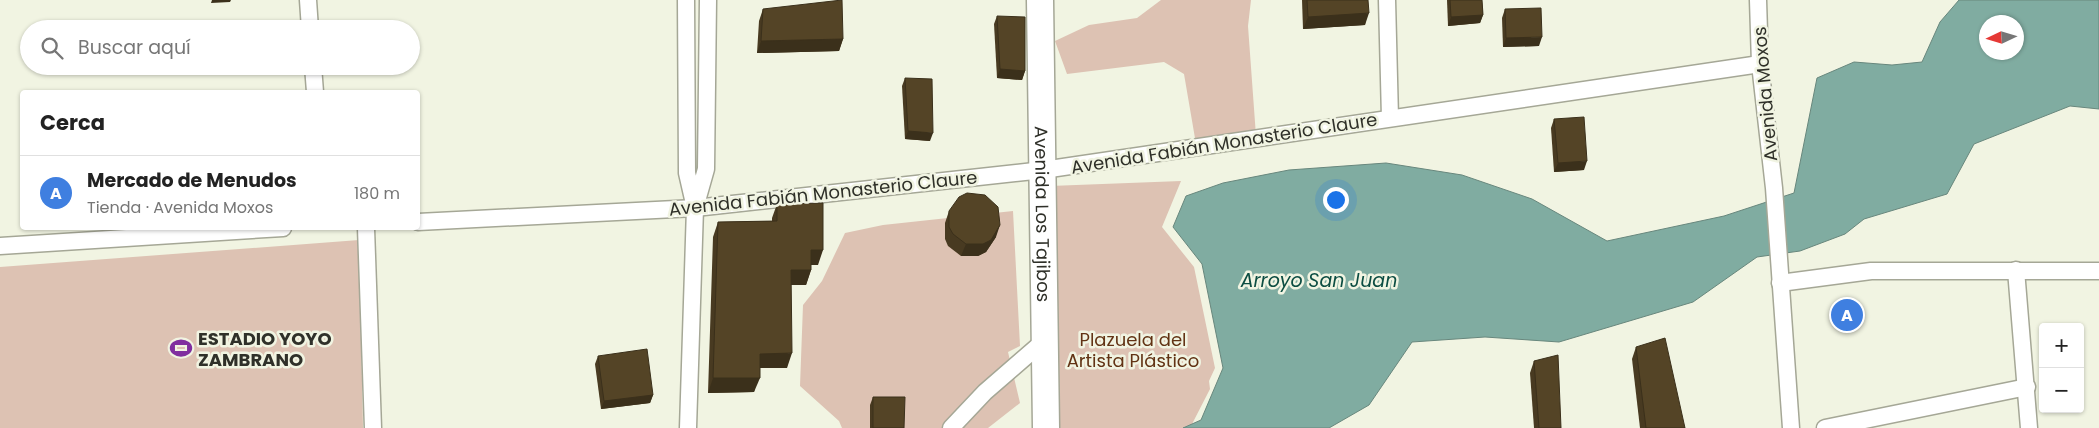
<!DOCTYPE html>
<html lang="es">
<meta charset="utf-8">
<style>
:root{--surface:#fff;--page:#f6f6f6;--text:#222;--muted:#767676;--line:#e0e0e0;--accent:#802f9f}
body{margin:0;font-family:Poppins,sans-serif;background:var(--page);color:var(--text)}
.controls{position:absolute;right:15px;bottom:15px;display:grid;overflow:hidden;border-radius:5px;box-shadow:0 1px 4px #0004}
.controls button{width:45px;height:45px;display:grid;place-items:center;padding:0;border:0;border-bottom:1px solid var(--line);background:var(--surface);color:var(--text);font:25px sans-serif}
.compass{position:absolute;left:1979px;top:15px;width:45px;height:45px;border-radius:50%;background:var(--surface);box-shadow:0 1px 4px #0004;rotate:266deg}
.you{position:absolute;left:1335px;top:199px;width:18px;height:18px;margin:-12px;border:4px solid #fff;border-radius:50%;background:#1a73e8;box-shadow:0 0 0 8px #1a73e833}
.badge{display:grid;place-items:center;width:32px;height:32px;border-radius:50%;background:var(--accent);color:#fff;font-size:16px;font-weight:700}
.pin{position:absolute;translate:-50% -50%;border:2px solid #fff;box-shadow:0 1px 5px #0006}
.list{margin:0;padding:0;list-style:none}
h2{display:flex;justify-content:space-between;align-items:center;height:65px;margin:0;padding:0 20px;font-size:21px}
h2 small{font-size:16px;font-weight:400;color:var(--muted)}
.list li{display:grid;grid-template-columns:32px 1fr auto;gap:15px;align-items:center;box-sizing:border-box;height:75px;padding:0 20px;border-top:1px solid var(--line)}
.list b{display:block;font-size:19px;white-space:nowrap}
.list p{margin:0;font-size:16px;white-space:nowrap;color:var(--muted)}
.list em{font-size:16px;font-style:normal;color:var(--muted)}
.icon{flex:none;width:28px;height:28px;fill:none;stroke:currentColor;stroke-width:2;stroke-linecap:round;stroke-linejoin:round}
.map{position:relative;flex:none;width:2099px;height:428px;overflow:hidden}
.search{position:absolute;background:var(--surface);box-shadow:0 1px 4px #0004;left:20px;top:20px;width:400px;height:55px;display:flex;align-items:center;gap:12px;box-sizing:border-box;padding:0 18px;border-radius:28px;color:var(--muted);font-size:19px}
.panel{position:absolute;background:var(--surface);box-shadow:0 1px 4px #0004;left:20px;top:90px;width:400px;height:140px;border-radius:5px}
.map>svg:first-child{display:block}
.green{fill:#ddc2b3}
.water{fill:#80aca1;stroke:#68877d;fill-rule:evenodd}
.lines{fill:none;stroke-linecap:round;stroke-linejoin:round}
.minor-casing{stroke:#a5a796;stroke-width:19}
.primary-casing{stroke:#a5a796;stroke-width:29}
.minor{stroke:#fff;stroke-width:16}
.primary{stroke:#fff;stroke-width:26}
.wall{fill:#483a21}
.shaded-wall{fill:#3b301b}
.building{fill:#544426;stroke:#3b301b}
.labels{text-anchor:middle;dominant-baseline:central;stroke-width:5;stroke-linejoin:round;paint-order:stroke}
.street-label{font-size:18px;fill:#2f3029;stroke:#f1f4e2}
.poi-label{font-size:18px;font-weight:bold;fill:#2f3029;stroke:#f1f4e2;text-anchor:start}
.park-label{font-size:18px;fill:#623314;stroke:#f1f4e2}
.water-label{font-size:19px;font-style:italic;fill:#0c4d42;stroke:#f1f4e2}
</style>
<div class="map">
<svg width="2099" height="428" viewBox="0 0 2099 428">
<rect width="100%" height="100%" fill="#f1f4e2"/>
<g class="green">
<polygon points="1161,0 1251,0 1248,26 1256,136 1196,144 1184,74 1164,62 1067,74 1055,41 1089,25 1137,18"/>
<polygon points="1181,181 1162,227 1194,267 1215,368 1209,381 1210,389 1190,428 1060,428 1050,186"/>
<polygon points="1013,211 1020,346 1008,352 1020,403 988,428 842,428 839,421 800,386 803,305 822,281 845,233 883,225"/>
<polygon points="359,240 363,428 0,428 0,267"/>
</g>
<path class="water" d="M1959,0H2099V109L2070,106L1974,144L1947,194L1864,219L1845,234L1800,251L1757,257L1693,302L1559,342L1485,337L1412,342L1369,405L1329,428H1183L1201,420L1223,368L1202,264L1173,227L1186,196L1223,183L1289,170L1386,163L1462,175L1532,199L1607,241L1724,216L1794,193L1817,78L1854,62L1892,65L1922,62L1940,22ZM1986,22H2016V52H1986Z"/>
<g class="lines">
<g class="minor-casing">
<g id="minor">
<polyline points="308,0 310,29"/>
<polyline points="686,0 687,173 695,208 706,169 708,0"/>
<polyline points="1387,0 1390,118"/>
<polyline points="1758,0 1760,64 1774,188 1791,428"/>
<polyline points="313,66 315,92"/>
<polyline points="418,222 695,208 1043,170 1760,64"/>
<polyline points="366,228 373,428"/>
<polyline points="0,246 283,228"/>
<polyline points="2016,270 2029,428"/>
<polyline points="1780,283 1871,271 2099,271"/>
<polyline points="688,428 695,208"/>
<polyline points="951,428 985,392 1045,340"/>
<polyline points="1825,428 2027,387"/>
</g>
</g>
<g class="primary-casing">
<g id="primary">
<path id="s1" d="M1040,0L1046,428"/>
</g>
</g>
<use href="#minor" class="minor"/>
<use href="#primary" class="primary"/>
</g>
<g class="wall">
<polygon points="1302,0 1368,0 1365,25 1303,29"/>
<polygon points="1447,0 1482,0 1483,15 1480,23 1448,26"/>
<polygon points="763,9 843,39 839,51 757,53 759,21"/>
<polygon points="1505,9 1539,46 1503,47 1502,18"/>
<polygon points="997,16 1025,71 1022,80 997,78 994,24"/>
<polygon points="905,78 930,141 905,139 902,86"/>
<polygon points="1554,119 1584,170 1554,172 1551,128"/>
<polygon points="777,204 818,265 811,265 811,270 806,285 791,285 787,368 760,368 754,392 708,393 713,237 718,222 772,221 772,218"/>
<polygon points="949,211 996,237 986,252 978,256 961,256 948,246 945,239 945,223"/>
<polygon points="1636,347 1685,428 1640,428 1632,359"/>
<polygon points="598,356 653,395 650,403 601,409 595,364"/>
<polygon points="1534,361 1561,428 1534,428 1530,373"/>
<polygon points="873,397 904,428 870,428 870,405"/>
</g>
<g class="shaded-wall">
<polygon points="212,0 231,0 230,2 211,3"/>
<polygon points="1369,13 1365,25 1303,29 1308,17"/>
<polygon points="1483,15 1480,23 1448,26 1451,17"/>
<polygon points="1542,37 1539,46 1503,47 1506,38"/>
<polygon points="843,39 839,51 757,53 761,41"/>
<polygon points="1000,69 1025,71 1022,80 997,78"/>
<polygon points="908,131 933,133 930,141 905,139"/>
<polygon points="1587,161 1584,170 1554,172 1558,163"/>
<polygon points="1000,225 996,237 986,252 978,256 961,256 966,244"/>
<polygon points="811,250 823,250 818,265 806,265"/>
<polygon points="791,270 811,270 806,285 786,285"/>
<polygon points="792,353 787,368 754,368 760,354"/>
<polygon points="713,378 760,378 754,392 708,393"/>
<polygon points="653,395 650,403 601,409 604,401"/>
</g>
<g class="building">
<polygon points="842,0 843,39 761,41 763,9"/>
<polygon points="1307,0 1368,0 1369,13 1308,17"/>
<polygon points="1450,0 1482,0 1483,15 1451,17"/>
<polygon points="1541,8 1542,37 1506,38 1505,9"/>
<polygon points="997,16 1025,17 1025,71 1000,69"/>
<polygon points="905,78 932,79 933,133 908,131"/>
<polygon points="1584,117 1587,161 1558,163 1554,119"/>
<polygon points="967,193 985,195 998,207 1000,225 991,240 983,244 966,244 953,234 949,227 949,211 959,197"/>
<polygon points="823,203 823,250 811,250 811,270 791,270 792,353 760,354 760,378 713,378 718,222 777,221 777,204"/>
<polygon points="1665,338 1685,428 1646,428 1636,347"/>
<polygon points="647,349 653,395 604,401 598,356"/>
<polygon points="1558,355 1561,428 1539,428 1534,361"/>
<polygon points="873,397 905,397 904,428 873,428"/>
</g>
<defs>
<g id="stadium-bare" transform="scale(1.725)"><path d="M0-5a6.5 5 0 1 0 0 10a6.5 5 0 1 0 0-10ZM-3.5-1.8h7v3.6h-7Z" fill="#802f9f" stroke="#f1f4e2" stroke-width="2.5" paint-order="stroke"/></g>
</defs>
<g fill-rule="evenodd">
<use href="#stadium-bare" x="181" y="348"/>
</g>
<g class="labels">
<g class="street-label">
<text transform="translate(1765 94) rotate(-95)">Avenida Moxos</text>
<text transform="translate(1224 143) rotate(-9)">Avenida Fabián Monasterio Claure</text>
<text transform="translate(823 193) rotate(-6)">Avenida Fabián Monasterio Claure</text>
<text stroke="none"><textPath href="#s1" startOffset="214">Avenida Los Tajibos</textPath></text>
</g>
<g class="poi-label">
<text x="198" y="338">ESTADIO YOYO<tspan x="198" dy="21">ZAMBRANO</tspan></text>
</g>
<g class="park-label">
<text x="1133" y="339">Plazuela del<tspan x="1133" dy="21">Artista Plástico</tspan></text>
</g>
<g class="water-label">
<text x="1319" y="280">Arroyo San Juan</text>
</g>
</g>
</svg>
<div class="controls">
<button>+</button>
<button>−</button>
</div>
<svg class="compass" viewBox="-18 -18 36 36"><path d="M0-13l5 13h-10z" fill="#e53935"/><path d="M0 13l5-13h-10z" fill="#767676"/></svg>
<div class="you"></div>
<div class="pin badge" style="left:1847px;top:315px;background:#3f7fe0">A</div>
<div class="search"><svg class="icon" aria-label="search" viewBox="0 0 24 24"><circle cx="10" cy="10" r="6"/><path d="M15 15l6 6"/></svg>Buscar aquí</div>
<section class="panel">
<h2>Cerca<small></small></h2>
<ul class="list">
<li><span class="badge" style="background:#3f7fe0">A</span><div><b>Mercado de Menudos</b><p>Tienda · Avenida Moxos</p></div><em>180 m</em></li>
</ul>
</section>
</div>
